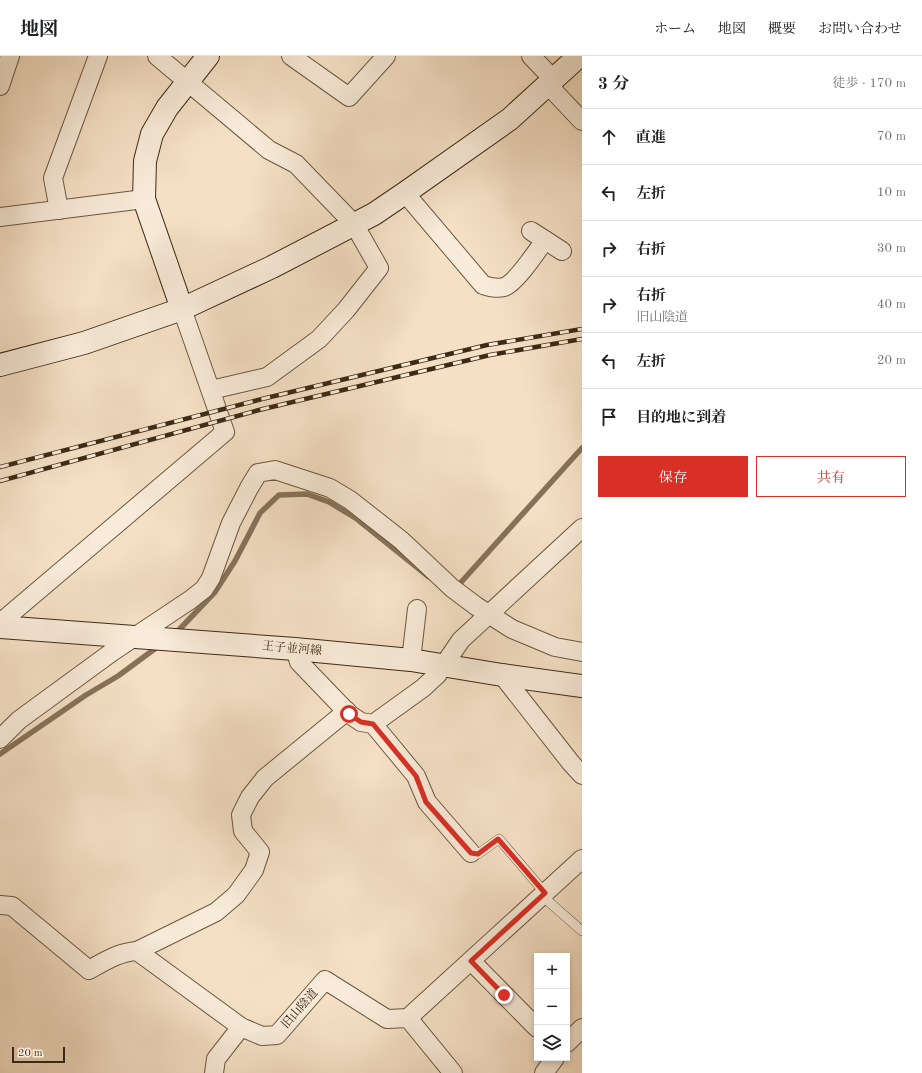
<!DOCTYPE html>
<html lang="ja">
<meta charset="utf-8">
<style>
:root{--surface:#fff;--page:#f2f2f2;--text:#202124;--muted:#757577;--line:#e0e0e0;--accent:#d93025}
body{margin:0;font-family:"Old Standard TT","Noto Serif JP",serif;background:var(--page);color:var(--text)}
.controls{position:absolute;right:12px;bottom:12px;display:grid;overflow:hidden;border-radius:0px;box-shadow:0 2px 6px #0003}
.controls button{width:36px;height:36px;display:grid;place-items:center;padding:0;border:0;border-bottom:1px solid var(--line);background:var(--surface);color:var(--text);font:20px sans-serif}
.scale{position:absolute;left:12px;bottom:10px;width:53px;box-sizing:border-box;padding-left:4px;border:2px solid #3d2a14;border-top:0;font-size:11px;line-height:14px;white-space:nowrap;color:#3d2a14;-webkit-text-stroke:3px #f8ebd9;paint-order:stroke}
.stop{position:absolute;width:12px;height:12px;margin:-9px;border:3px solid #d93025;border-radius:50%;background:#fff}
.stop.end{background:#d93025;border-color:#fff;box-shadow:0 1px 4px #0008}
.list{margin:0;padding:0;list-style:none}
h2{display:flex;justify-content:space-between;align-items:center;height:52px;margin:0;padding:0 16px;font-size:17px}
h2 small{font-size:13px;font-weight:400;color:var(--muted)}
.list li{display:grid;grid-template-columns:26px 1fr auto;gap:12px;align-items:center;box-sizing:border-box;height:56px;padding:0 16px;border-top:1px solid var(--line)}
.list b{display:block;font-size:15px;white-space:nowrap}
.list p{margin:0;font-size:13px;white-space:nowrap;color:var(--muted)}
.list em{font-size:13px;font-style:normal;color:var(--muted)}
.actions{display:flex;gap:8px;padding:12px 16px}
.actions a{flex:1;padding:9px 0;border:1px solid var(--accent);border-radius:0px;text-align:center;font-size:14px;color:var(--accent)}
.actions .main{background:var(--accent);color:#fff}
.icon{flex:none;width:22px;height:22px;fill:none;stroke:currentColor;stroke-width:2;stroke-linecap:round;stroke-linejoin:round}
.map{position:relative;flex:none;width:582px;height:1017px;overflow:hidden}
header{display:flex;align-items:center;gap:24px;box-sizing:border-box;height:56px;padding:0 20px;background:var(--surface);border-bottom:1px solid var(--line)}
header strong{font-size:19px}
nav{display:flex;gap:22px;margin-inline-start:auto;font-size:14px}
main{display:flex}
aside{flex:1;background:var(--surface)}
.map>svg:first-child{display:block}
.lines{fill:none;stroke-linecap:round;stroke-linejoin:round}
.stream{stroke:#86725a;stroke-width:5.5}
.lane-casing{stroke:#6b5840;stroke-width:10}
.street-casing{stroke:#6b5840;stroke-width:20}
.secondary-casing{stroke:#3d2a14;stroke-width:24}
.lane{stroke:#f8ebd9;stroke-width:9}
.street{stroke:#f8ebd9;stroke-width:18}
.secondary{stroke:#f8ebd9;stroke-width:22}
.rail-casing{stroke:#3d2a14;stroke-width:4.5}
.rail{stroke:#f8ebd9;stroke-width:3;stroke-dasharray:9;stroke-linecap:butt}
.route{stroke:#d93025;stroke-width:5}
.labels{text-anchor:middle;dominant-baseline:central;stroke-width:3;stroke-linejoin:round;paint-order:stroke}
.street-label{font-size:12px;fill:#3d2a14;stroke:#f8ebd9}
</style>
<header>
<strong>地図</strong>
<nav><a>ホーム</a><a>地図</a><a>概要</a><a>お問い合わせ</a></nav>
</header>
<main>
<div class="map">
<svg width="582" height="1017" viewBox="0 0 582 1017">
<rect width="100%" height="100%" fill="#f5e0c5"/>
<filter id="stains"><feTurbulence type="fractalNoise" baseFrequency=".005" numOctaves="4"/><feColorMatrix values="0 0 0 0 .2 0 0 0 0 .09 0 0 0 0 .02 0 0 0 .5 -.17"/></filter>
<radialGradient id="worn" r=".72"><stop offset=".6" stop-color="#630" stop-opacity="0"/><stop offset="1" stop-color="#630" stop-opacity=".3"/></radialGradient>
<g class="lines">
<g class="stream">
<polyline points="455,533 582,392"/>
<polyline points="175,578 215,536 235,505 260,457 279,439 307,438 329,446 357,463 429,521"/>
<polyline points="0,698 86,639 118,620 160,589"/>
</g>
<g class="lane-casing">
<polyline id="lane" points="471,797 478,798 499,783 545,837 549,846 582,875"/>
</g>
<g class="street-casing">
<g id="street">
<polyline points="157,0 269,94 296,108 354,168 379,212 346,254 319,283 267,321 211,334"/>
<polyline points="291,0 349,41 386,0"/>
<polyline points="531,0 554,24"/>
<polyline points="548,29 582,65"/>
<polyline points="0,30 10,0"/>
<path d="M405,137L483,229C490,231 496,233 504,231C516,227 537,195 545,184"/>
<polyline points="59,154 53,122 98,0"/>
<polyline points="0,161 144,143"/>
<polyline points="531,175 562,195"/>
<polyline points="1,571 7,561 225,376 182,253"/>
<polyline points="295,593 299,606 349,658 361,666 373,668 423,632 437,619 461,584 582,472"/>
<polyline points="411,604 417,553"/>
<polyline points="502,619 571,707 582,719"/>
<polyline points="373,668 416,720 427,746 471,797"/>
<polyline points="0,683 19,664 112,596 190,544 204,533 211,522 231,467 249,432 258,417 275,414 330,432 350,444 401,484 452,532 476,550 512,573 555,591 582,596"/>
<path d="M0,849L12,850L89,914C105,905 119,896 137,895L241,971L262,980L277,979L325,924L387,963L408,962L582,803"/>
<polyline points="137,895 216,856 236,839 254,814 260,796 243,775 241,759 250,741 265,722 347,655"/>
<polyline points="471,905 537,972"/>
<polyline points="408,962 453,1017"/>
<polyline points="567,987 582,972"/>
<polyline points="214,1017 216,1003 241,971"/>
<polyline points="544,1017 555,1002"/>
</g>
</g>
<g class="secondary-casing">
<g id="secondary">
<polyline points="182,253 144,143 145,105 152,78 167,52 208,0"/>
<polyline points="0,309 84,287 182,253 272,211 374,158 405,137 510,63 579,0"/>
<polyline points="0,571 295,593 411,604 502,619 582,630"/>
</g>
</g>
<use href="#lane" class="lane"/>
<use href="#street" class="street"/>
<use href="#secondary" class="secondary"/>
<g class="rail-casing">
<g id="rail">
<polyline points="0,411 262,343 487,289 582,273"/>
<polyline points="0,425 259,354 490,299 582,283"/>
</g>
</g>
<use href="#rail" class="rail"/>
</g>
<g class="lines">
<polyline class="route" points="349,658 361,666 373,668 416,720 426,746 471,797 478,798 498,783 545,837 471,905 504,939"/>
</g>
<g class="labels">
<g class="street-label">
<text transform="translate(292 593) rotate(5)">王子並河線</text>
<text transform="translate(300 953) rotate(-49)">旧山陰道</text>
</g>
</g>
<rect width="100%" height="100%" filter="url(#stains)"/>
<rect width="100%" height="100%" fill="url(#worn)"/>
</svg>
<div class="controls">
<button>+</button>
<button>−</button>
<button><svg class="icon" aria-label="layers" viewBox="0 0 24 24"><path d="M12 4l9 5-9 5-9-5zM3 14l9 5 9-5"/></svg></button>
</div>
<div class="scale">20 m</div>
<div class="stop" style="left:349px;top:658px"></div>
<div class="stop end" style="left:504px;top:939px"></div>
</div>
<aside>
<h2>3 分<small>徒歩 · 170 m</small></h2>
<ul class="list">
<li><svg class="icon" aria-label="ahead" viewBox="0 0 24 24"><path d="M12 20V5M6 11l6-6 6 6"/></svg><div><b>直進</b></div><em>70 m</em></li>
<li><svg class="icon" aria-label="left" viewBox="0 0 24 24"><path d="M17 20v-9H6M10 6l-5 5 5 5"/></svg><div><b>左折</b></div><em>10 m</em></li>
<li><svg class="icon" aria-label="right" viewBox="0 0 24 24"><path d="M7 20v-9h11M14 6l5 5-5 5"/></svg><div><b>右折</b></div><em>30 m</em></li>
<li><svg class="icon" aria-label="right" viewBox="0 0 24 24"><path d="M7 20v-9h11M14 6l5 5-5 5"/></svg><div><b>右折</b><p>旧山陰道</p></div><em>40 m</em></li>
<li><svg class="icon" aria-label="left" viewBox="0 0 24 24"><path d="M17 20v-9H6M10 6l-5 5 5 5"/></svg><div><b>左折</b></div><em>20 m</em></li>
<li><svg class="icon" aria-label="arrive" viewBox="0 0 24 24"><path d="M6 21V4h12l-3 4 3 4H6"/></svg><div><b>目的地に到着</b></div></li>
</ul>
<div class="actions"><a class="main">保存</a><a>共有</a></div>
</aside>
</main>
